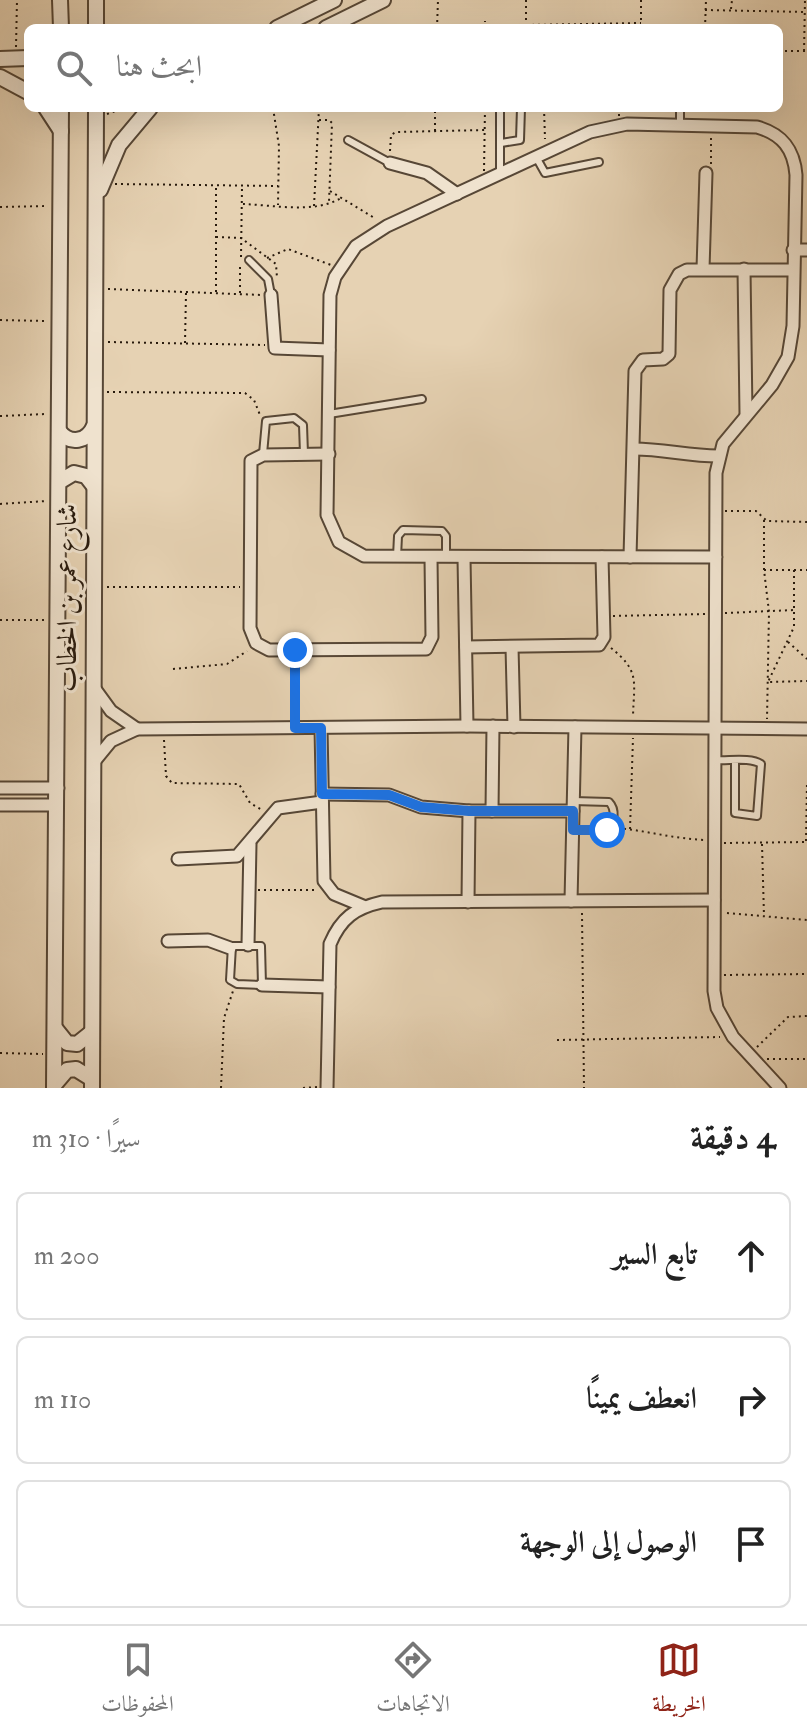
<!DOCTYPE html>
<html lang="ar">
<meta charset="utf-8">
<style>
:root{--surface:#fff;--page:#f2f2f2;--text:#222;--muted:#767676;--line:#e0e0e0;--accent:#8f2418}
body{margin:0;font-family:"IM FELL Double Pica",Amiri,serif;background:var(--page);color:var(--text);direction:rtl}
.stop{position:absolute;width:24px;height:24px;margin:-18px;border:6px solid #1a73e8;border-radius:50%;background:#fff}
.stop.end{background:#1a73e8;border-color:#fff;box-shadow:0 2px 8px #0008}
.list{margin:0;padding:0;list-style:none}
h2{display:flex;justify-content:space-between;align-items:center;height:104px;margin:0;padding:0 32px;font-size:34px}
h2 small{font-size:26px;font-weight:400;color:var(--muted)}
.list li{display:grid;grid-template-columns:52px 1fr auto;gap:24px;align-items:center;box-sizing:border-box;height:128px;margin:0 16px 16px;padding:0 16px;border:2px solid var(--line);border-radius:12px}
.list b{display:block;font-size:30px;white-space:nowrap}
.list em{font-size:26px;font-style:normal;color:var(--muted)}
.icon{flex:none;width:44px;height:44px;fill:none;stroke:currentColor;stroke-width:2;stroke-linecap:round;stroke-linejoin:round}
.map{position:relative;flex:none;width:807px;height:1088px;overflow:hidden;direction:ltr}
.search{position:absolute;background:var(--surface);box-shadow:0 8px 32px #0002;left:24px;right:24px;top:24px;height:88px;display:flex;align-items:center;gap:20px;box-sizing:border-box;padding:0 28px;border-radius:12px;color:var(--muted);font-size:30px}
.sheet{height:536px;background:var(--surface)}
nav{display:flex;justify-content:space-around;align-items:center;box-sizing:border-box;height:112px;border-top:2px solid var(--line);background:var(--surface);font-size:22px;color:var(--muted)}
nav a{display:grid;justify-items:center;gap:4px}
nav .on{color:var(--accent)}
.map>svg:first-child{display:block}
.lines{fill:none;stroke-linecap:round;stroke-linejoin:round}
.service-casing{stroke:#574736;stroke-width:10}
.minor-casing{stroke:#574736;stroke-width:15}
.tertiary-casing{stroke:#574736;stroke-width:18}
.path{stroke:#27190c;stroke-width:2;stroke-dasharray:2 4;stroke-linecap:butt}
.service{stroke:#efe2ce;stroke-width:6}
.minor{stroke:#efe2ce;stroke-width:11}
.tertiary{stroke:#efe2ce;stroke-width:14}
.route{stroke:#1a73e8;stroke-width:10}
.labels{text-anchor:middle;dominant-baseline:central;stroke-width:6;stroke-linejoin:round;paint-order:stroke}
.street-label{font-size:28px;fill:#27190c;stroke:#efe2ce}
</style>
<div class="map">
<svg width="807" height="1088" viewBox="0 0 807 1088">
<rect width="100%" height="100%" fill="#e6d2b3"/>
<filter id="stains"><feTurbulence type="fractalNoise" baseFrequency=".0025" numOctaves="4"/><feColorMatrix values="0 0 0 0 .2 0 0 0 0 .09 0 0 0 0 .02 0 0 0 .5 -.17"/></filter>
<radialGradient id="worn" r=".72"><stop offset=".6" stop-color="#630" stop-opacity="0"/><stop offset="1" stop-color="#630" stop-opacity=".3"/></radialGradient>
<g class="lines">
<g class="service-casing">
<g id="service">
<polyline points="500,108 500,173"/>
<polyline points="680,124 680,108"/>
<polyline points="348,140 390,163"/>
<polyline points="501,143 520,140 521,108"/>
<polyline points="536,157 545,173 599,162"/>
<polyline points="249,260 268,279 271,295"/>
<polyline points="329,414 422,399"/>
<polyline points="263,454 266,421 294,418 303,425 304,454"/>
<polyline points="397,557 398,536 403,530 442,531 446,536 446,558"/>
<path d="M715,760C729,761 750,757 761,764L757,816L735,813V761"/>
<path d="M573,830H607C615,824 616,809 609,802L573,801"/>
<polygon points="232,946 261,946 262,985 237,984 230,980"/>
</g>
</g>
<g class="minor-casing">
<g id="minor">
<polyline points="390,163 427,173 457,194"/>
<polyline points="793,250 807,250"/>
<polyline points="703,269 706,173"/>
<polyline points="744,269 746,414"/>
<polyline points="271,295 275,348 329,350"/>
<path d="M634,449C664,449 688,456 718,456"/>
<polyline points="329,454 263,455 251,461 250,628 256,643 269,650 426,649 432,637 431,558"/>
<polyline points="630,557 635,371 643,360 663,359 669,354 670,290 679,274 687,270 793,270"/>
<path d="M716,557L364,556L339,542L327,515L330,295L335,277L356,246L387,226L590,132L627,124L757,127C782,134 794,149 796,175L793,326L788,357L772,385L723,444L716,473L714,991L717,1008L733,1037L780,1088"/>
<polyline points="464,558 467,726"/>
<polyline points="466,647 599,645 604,637 602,557"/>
<polyline points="512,647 514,727"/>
<polyline points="95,689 111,711 137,729"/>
<polyline points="321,728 324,881 334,894 363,906"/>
<polyline points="93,763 111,741 137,729 467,726 807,729"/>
<polyline points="0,788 58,788"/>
<polyline points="322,794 389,795 421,807 469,811 573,811"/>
<polyline points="0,805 57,805"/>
<polyline points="492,811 493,726"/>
<polyline points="178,859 237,856 278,808 322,802"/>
<polyline points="571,901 575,727"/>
<polyline points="468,902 469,811"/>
<polyline points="168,941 208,940 230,948"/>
<polyline points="248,945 250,844"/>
<polyline points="262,985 329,987"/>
<path d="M327,1088L330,944C341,918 355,908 382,902L714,900"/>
</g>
</g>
<g class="tertiary-casing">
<g id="tertiary">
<polyline points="60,0 61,28"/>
<polyline points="96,28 96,0"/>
<polyline points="277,28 334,0"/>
<polyline points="326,28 383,0"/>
<polyline points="0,59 28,58"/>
<polyline points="0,77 28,92"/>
<polyline points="46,108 61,131"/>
<polyline points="100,190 119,145 150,108"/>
<path d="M59,431C70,445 87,442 94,426"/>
<polyline points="59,482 74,473 86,476 93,485"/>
<polyline points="55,1028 67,1043 77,1044 92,1032"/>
<polyline points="55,1084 67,1070 76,1069 92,1079"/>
<polyline points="54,1088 61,108"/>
<polyline points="92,1088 96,108"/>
</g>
</g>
<g class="path">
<polyline points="526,0 526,28"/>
<polyline points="641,0 641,28"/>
<polyline points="731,9 732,0"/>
<polyline points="705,10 805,12"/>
<polyline points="526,25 641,23"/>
<polyline points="437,28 438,0"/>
<polyline points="485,28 485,21"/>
<polyline points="705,28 706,0"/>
<polyline points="16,47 17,0"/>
<polyline points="779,51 807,51"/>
<polyline points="804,51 805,0"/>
<polyline points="273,108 279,146 278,205"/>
<polyline points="384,108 435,109"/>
<polyline points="544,108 545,139"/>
<polyline points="107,114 124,108"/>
<polyline points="619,116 619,108"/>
<polyline points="319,120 329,120 332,123 329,202"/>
<polyline points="435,131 435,109"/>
<polyline points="711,138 711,164"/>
<polyline points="390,151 391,135 396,132 485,130"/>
<polyline points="484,171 485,108"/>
<polyline points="115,184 278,186"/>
<polyline points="330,191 376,219"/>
<path d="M243,204C274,205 314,214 341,198"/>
<polyline points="314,206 319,108"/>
<polyline points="0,207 48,206"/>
<polyline points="216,237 241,238 276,264 277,278"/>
<polyline points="241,257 242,187"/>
<polyline points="267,258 288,249 331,265"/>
<polyline points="108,289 262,295"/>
<polyline points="216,292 216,186"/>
<polyline points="240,293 240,263"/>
<polyline points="0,320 46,321"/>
<polyline points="108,342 265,345"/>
<polyline points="185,343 186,293"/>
<polyline points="107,392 245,393 254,400 260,415"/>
<polyline points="0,416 46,414"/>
<polyline points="0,504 47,501"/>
<polyline points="725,511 756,511 767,521 807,522"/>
<polyline points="764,520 764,570 769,612 767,719"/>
<polyline points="764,570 807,570"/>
<polyline points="794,570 794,627 768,682 807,681"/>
<polyline points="107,587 240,587"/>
<polyline points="725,613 794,610"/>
<polyline points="613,616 706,614"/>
<polyline points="0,620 47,620"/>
<polyline points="788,642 807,659"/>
<path d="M611,648C640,671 634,681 633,716"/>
<polyline points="295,660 295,717"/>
<polyline points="173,669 227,664 247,651"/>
<polyline points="164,740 166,776 172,783 239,784 250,803 262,810"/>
<path d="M618,828C648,831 675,839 706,840"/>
<polyline points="630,829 633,738"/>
<polyline points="806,841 807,782"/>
<polyline points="724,843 807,842"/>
<polyline points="762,844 764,916"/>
<polyline points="258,890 316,890"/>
<polyline points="582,913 584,1088"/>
<polyline points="727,913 807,920"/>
<polyline points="724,975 807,974"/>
<polyline points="557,1040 720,1037"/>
<polyline points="757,1047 788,1017 807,1016"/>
<polyline points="0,1053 43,1054"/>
<polyline points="767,1059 807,1059"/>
<polyline points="221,1088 224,1018 233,991"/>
<polyline points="303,1088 317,1087"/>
</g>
<use href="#service" class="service"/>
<use href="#minor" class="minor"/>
<use href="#tertiary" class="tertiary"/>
</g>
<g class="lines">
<polyline class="route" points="295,650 295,728 321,728 322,794 389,795 421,807 469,811 573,811 573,830 607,830"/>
</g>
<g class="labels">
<g class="street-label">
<text transform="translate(67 598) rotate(-90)">شارع عمر بن الخطاب</text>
</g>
</g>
<rect width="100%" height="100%" filter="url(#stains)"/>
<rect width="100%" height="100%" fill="url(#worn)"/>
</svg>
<div class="stop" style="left:607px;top:830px"></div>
<div class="stop end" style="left:295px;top:650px"></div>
<div class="search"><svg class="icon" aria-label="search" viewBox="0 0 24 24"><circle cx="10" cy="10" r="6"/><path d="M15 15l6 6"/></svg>ابحث هنا</div>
</div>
<section class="sheet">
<h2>4 دقيقة<small>سيرًا · 310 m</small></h2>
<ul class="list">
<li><svg class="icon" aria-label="ahead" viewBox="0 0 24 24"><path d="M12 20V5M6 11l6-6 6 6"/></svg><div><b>تابع السير</b></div><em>200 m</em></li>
<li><svg class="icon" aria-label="right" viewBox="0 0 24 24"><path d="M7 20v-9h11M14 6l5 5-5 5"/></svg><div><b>انعطف يمينًا</b></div><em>110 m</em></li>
<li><svg class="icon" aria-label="arrive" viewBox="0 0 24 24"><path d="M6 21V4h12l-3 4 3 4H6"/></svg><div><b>الوصول إلى الوجهة</b></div></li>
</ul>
</section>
<nav>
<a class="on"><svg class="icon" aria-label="map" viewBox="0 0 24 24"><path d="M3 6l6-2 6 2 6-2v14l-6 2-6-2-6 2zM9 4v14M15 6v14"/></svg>الخريطة</a>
<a><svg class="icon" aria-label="directions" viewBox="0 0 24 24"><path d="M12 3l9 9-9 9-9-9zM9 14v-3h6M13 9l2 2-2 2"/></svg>الاتجاهات</a>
<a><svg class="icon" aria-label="saved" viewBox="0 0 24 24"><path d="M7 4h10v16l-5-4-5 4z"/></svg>المحفوظات</a>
</nav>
